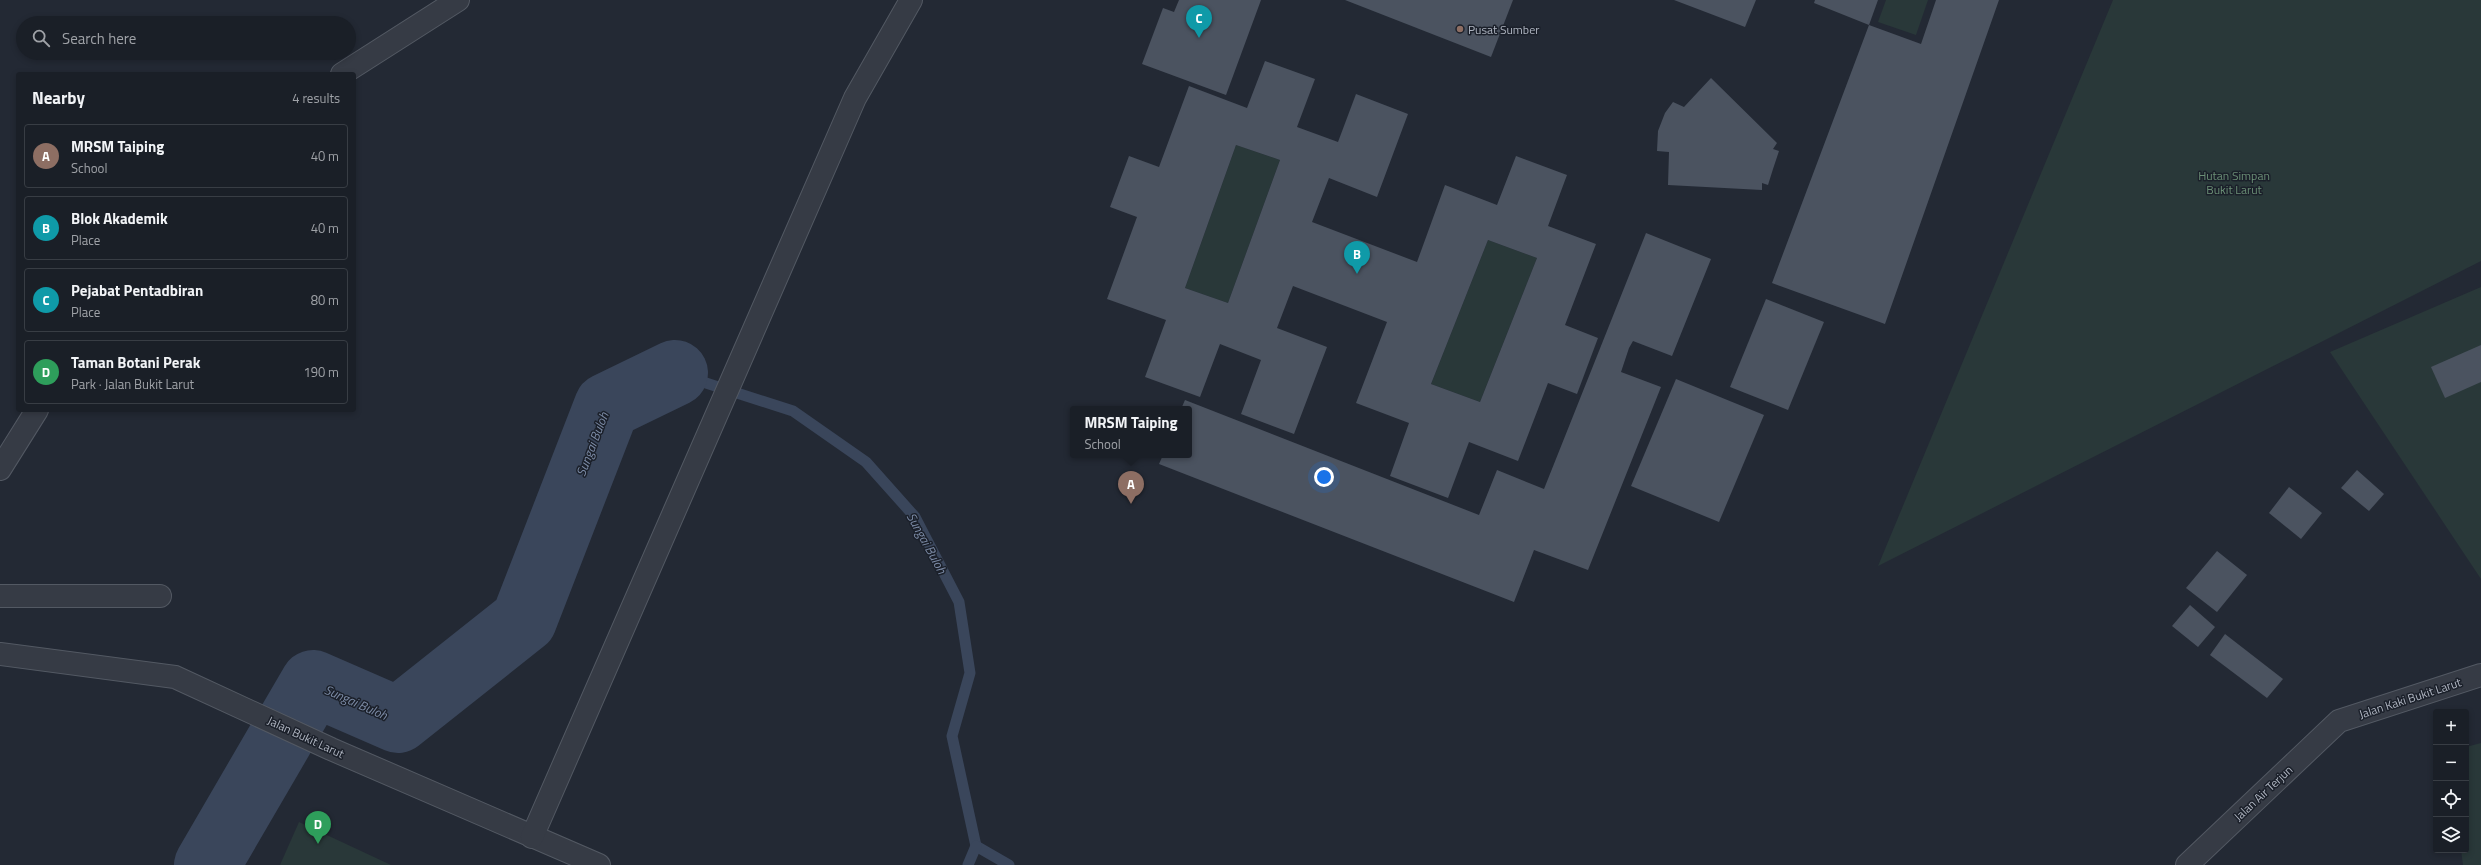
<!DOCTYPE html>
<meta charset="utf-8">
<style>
:root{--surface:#1a1f27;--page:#23272f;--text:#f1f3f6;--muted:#9fa2a7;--line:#383d44;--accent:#8c9099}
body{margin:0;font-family:"Titillium Web",sans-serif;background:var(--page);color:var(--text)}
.controls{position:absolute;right:12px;bottom:12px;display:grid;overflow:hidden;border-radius:4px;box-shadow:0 2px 6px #0003}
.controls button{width:36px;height:36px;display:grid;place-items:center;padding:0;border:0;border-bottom:1px solid var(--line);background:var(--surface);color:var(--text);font:20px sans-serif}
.you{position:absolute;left:1324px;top:477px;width:14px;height:14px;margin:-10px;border:3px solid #fff;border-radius:50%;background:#1a73e8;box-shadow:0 0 0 6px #1a73e833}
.badge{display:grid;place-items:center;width:26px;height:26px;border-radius:50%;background:var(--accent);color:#fff;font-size:13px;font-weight:700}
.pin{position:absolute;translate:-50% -33px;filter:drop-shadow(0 1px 2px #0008)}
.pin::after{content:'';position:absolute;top:21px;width:14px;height:12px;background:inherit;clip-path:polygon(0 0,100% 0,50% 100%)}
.popup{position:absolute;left:1070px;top:406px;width:122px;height:52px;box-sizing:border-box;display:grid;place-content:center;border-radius:4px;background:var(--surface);filter:drop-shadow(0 1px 3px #0005);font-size:13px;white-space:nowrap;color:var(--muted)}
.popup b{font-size:15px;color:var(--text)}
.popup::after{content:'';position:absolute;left:50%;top:100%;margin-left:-8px;border:8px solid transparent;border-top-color:var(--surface)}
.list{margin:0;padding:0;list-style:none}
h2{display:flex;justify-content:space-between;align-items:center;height:52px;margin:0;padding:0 16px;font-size:17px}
h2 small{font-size:13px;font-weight:400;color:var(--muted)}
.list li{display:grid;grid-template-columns:26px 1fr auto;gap:12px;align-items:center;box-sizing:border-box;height:64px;margin:0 8px 8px;padding:0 8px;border:1px solid var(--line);border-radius:4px}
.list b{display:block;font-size:15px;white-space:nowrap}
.list p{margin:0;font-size:13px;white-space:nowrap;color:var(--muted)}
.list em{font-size:13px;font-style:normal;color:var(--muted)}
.icon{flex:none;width:22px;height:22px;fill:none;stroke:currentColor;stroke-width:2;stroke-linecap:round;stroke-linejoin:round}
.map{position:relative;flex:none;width:2481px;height:865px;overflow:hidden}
.search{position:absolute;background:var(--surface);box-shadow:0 2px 6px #0003;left:16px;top:16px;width:340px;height:44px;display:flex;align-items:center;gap:10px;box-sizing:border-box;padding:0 14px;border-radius:22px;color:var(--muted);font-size:15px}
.panel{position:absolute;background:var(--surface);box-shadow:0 2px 6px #0003;left:16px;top:72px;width:340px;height:340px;border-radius:4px}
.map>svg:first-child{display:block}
.green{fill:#293839}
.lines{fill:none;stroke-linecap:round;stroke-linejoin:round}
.stream{stroke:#3a465b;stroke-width:11}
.river{stroke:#3a465b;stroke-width:66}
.building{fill:#4b5360;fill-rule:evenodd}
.street-casing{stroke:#535963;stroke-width:24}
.street{stroke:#363b45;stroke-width:22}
.education-dot{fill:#8d6e63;stroke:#1b202a;stroke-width:1.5}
.labels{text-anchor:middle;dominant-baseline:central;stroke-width:3;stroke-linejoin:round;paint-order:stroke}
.poi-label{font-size:12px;fill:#b0b6c2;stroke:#1b202a;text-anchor:start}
.park-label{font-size:12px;fill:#6b8f76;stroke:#1b202a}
.street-label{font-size:12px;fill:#b0b6c2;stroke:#1b202a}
.water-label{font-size:13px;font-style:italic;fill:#7c8ba6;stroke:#1b202a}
</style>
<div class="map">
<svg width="2481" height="865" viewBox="0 0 2481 865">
<rect width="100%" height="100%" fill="#232934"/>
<g class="green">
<polygon points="1886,0 1928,0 1916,35 1878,22"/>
<polygon points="2113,0 2481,0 2481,261 1878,566"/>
<polygon points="1236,145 1280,160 1228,303 1185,288"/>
<polygon points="1488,240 1537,258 1480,402 1431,384"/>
<polygon points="2481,287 2481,579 2330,352"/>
<polygon points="2481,743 2481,865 2463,865 2461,850 2466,850 2466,747"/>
<polygon points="299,822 391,865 280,865"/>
</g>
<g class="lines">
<g class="stream">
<polyline points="675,373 793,411 866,462 915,517 959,602 970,673 952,736 976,846"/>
<polyline points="976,846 1009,865"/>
<polyline points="968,865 976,846"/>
</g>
<polyline class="river" points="207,865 313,683 398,720 524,620 607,406 675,373"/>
</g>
<g class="building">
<polygon points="1179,0 1261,0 1226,95 1142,64 1163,8 1174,12"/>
<polygon points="1345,0 1513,0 1491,57"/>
<polygon points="1674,0 1756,0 1745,27"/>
<polygon points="1815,0 1878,0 1869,25 1814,3"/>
<polygon points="1936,0 1999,0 1885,324 1772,283 1869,25 1921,44"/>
<path d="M1265,61L1315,79L1297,127L1338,142L1356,94L1408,114L1377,197L1329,178L1312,222L1417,262L1445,185L1497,205L1516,156L1567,175L1548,226L1596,244L1565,325L1598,338L1577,394L1548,383L1518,461L1469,442L1448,498L1390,476L1409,423L1356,403L1387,322L1293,286L1277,328L1327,347L1294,434L1241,414L1261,360L1220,344L1200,397L1145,377L1166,320L1107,299L1137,217L1110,207L1129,156L1159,167L1189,86L1247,108ZM1236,145L1280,160L1228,303L1185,288ZM1488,240L1537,258L1480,402L1431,384Z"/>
<polygon points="1711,78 1777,143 1773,149 1779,151 1773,169 1768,185 1762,183 1762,190 1668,185 1669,152 1657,151 1658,131 1665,113 1673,102 1684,107"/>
<polygon points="1646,233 1711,259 1672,356 1633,341 1629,348 1621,372 1661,387 1588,570 1534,550 1514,602 1159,464 1163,455 1189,455 1189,409 1181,409 1185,400 1479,515 1497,470 1544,489"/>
<polygon points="1766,299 1824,322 1788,410 1730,387"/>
<polygon points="2481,345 2481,382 2445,398 2431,367"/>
<polygon points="1676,379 1764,415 1719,522 1631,486"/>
<polygon points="2357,470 2384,494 2369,511 2341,488"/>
<polygon points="2289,487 2322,513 2301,539 2269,513"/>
<polygon points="2217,551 2247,575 2217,612 2186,588"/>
<polygon points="2190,605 2215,627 2198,647 2172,626"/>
<polygon points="2225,634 2283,679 2267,698 2210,655"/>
</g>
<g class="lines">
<g class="street-casing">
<g id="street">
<polyline points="342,74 458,0"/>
<polyline points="0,469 37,410"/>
<polyline points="0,596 160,596"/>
<polyline points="0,654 175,677 331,749 599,865"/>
<polyline points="532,837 855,98 911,0"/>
<polyline points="2187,865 2339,721 2481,675"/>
</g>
</g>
<use href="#street" class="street"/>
</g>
<circle class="education-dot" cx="1460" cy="29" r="4"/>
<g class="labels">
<g class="poi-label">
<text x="1468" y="29">Pusat Sumber</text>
</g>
<g class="park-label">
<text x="2234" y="175">Hutan Simpan<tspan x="2234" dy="14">Bukit Larut</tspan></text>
</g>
<g class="street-label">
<text transform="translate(2410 698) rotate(-18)">Jalan Kaki Bukit Larut</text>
<text transform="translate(306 737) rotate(25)">Jalan Bukit Larut</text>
<text transform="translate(2263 793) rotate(-43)">Jalan Air Terjun</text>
</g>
<g class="water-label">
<text transform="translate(592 444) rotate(-69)">Sungai Buloh</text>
<text transform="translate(927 543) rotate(61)">Sungai Buloh</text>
<text transform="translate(356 702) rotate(24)">Sungai Buloh</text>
</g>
</g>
</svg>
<div class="controls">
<button>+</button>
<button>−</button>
<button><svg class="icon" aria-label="locate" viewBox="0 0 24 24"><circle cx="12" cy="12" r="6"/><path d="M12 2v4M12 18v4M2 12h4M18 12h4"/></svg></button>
<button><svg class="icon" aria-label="layers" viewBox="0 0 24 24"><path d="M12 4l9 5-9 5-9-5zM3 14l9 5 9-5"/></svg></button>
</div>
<div class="you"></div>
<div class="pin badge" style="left:1131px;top:504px;background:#8d6e63">A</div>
<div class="popup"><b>MRSM Taiping</b>School</div>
<div class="pin badge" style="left:1357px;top:274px;background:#0f9aa8">B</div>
<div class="pin badge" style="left:1199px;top:38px;background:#0f9aa8">C</div>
<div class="pin badge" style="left:318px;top:844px;background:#2e9e5b">D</div>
<div class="search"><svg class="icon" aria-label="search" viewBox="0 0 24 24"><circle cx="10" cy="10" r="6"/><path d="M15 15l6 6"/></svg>Search here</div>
<section class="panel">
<h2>Nearby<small>4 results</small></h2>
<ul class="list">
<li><span class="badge" style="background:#8d6e63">A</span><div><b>MRSM Taiping</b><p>School</p></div><em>40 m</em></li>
<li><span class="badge" style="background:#0f9aa8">B</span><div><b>Blok Akademik</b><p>Place</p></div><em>40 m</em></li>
<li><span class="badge" style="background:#0f9aa8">C</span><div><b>Pejabat Pentadbiran</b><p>Place</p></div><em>80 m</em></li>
<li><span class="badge" style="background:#2e9e5b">D</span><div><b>Taman Botani Perak</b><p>Park · Jalan Bukit Larut</p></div><em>190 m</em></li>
</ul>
</section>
</div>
